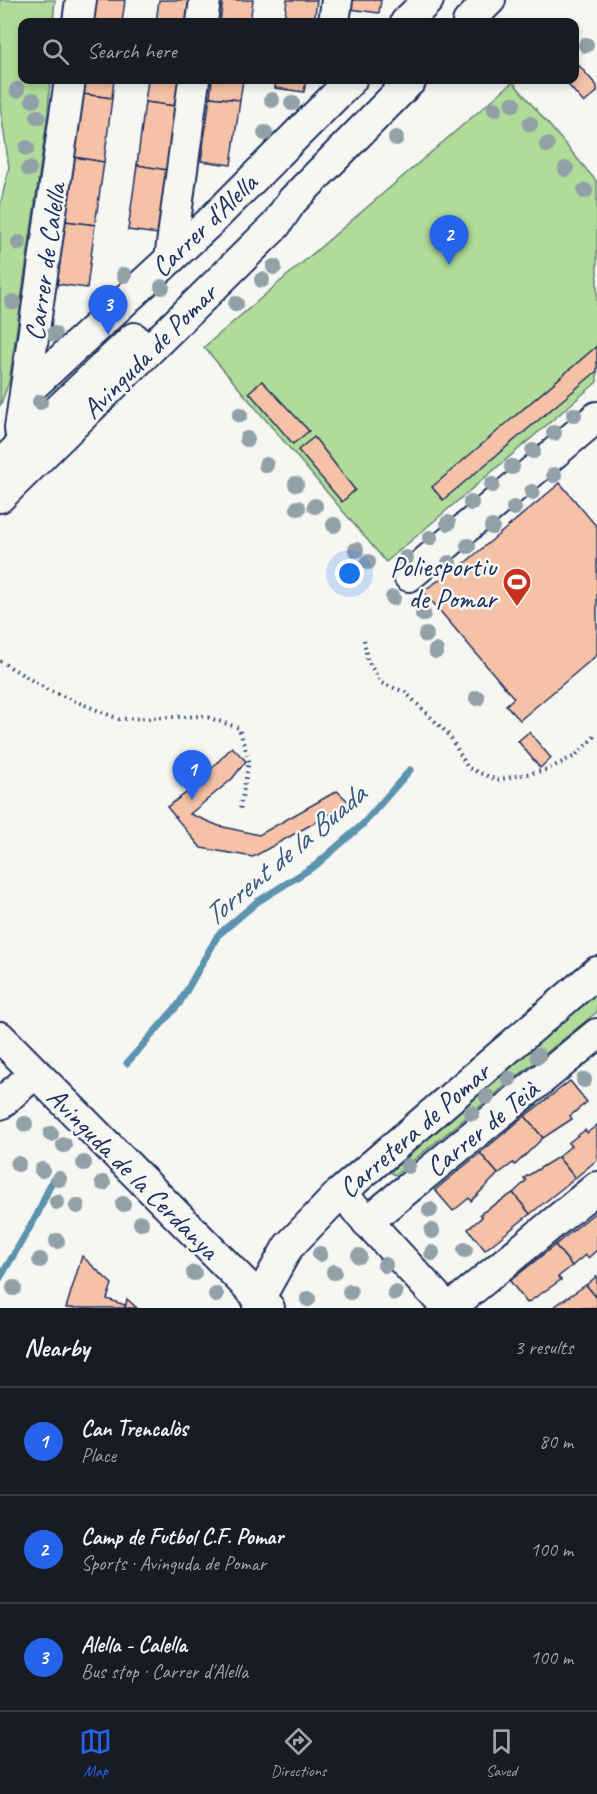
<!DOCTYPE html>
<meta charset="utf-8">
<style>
:root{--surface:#171b24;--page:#242831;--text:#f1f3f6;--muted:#9ea1a6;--line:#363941;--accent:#2563eb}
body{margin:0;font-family:Caveat,sans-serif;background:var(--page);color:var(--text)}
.you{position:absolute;left:350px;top:574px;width:21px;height:21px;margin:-15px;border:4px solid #fff;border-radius:50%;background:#1a73e8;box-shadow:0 0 0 9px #1a73e833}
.badge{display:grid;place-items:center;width:39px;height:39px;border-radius:50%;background:var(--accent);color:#fff;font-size:20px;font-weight:700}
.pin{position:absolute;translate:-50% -50px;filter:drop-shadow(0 2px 3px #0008)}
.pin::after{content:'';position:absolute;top:32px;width:21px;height:18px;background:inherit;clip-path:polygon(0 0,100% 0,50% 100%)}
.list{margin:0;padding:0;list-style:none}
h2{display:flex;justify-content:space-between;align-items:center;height:78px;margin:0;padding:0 24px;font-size:26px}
h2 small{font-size:20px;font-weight:400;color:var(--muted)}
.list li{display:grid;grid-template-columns:39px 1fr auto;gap:18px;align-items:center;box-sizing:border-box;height:108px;padding:0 24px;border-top:2px solid var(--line)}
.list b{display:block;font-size:22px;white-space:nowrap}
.list p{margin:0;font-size:20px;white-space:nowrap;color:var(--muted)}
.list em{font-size:20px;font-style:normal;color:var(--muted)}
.icon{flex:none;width:33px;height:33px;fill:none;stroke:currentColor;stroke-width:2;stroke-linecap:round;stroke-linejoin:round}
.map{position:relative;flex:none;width:597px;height:1308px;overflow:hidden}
.search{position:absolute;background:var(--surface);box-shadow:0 3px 9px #0003;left:18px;right:18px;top:18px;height:66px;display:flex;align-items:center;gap:15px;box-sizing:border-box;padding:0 21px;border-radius:12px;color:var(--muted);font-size:22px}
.sheet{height:402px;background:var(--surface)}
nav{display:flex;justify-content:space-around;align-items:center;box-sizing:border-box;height:84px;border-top:2px solid var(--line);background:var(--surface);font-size:16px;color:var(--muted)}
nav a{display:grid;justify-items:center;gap:3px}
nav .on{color:var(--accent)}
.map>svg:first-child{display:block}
.green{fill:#b0db98;stroke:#66857b;stroke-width:1.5}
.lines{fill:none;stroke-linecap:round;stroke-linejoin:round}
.stream{stroke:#5c93af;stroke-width:7}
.building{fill:#f6c2a7;stroke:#1b2f5e;stroke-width:1.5}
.minor-casing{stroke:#1b2f5e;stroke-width:34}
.path{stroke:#1b2f5e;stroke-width:4;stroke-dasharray:1.5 4.5;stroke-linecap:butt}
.minor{stroke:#f6f6f2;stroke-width:30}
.tree{fill:#92a0a8}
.labels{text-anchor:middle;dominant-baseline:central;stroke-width:5;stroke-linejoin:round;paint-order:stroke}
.street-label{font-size:28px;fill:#1b2f5e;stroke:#f6f6f2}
.poi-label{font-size:28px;fill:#1b2f5e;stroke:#f6f6f2;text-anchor:end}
.water-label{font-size:30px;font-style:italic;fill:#365980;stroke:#f6f6f2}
</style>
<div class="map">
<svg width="597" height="1308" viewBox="0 0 597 1308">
<rect width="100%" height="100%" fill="#f6f6f2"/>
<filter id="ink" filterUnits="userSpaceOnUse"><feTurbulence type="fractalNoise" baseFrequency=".0167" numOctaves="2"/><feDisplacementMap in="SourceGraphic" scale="12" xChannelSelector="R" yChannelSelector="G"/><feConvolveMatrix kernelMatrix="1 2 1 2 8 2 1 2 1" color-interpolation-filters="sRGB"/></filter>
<g filter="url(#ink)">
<g class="green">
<polygon points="0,0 55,0 53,22 22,22 22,80 50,80 48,113 9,382 0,406 0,206 9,167 0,106"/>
<polygon points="513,82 597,182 597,382 386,562 204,347"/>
<polygon points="597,989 597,1012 395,1175 390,1172"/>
</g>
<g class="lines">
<g class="stream">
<polyline points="127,1063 179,1004 218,935 257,902 316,865 362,825 410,770"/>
<polyline points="0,1278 37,1215 52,1181"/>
</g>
</g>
<g class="building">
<polygon points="95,0 125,0 122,22 92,22"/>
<polygon points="159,0 189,0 186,22 156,22"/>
<polygon points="223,0 253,0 250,22 220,22"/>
<polygon points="287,0 317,0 314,22 284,22"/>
<polygon points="351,0 381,0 379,13 350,9"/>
<polygon points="574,60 597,86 597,92 584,103 564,80 574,80"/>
<polygon points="84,80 114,80 112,98 82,94"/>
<polygon points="148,80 179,80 175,106 145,102"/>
<polygon points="212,80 243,80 240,100 210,97"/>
<polygon points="276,80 306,80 304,92 275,88"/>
<polygon points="82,94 112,98 104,162 74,157"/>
<polygon points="210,97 240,100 231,165 201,161"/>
<polygon points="145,102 175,106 167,170 137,165"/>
<polygon points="74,157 104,162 95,225 65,221"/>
<polygon points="137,165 167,170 158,234 128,230"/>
<polygon points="65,221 95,225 87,288 57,284"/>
<polygon points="597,346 597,371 443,500 432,487"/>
<polygon points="262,381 309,431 293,444 249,392"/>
<polygon points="314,437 355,490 342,502 298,450"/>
<polygon points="560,483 597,527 597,655 520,720 506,705 514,698 423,591 466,562"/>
<polygon points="529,732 551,758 540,768 518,741"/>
<polygon points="232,747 246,761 232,779 190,814 219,826 259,835 337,791 350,803 253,857 201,848 167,807 193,788"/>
<polygon points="570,1081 587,1102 570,1116 572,1119 543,1138 525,1116"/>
<polygon points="525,1116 543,1138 515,1165 513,1163 498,1174 480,1153"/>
<polygon points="597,1125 597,1160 575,1178 558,1157 571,1146 568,1143 585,1130 587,1133"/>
<polygon points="480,1153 498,1174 471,1201 469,1198 453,1211 435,1190"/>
<polygon points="558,1157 575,1178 530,1214 513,1193 526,1181 524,1178"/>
<polygon points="513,1193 530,1214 485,1250 468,1229 482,1217 480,1214"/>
<polygon points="597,1211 597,1250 588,1258 585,1255 572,1266 555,1245"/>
<polygon points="555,1245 572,1266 558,1277 561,1280 527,1303 510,1281"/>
<polygon points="82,1256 112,1284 107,1299 125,1305 125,1308 66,1308"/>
<polygon points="597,1276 597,1298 586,1285"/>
<polygon points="586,1285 597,1298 597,1308 556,1308 555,1306"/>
<polygon points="127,1299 137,1308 125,1308"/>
</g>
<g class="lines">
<g class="minor-casing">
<g id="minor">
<polyline points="78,22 81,0"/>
<polyline points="202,22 205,0"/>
<polyline points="334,22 337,0"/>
<polyline points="406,22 428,0"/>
<polyline points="468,22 490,0"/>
<polyline points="170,259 194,80"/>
<polyline points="27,391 210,222 351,80"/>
<polyline points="22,444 20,428 70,80"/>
<polyline points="0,465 134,338"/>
<polyline points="0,497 275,226 292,201 411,80"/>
<polyline points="409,576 597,417"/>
<polyline points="0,1037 269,1308"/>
<polyline points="0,1104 34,1074"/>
<polyline points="355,1208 447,1308"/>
<polyline points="367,1222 597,1034"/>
<polyline points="258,1308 259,1299 288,1247 340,1193 597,972"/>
<polyline points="450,1308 597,1187"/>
</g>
</g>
<g class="path">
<polyline points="364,640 367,659 381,683 405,692 449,735 468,768 497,780 546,770 575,756 597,734"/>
<polyline points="0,661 48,690 119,719 204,716 239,728 249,761 240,810"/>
</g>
<use href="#minor" class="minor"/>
</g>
<g class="tree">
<circle cx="586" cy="45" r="8"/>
<circle cx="17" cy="90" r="8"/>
<circle cx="33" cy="100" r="8"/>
<circle cx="272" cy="100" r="8"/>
<circle cx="292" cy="103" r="8"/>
<circle cx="513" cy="104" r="8"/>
<circle cx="495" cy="109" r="8"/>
<circle cx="38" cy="117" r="8"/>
<circle cx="530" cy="124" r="8"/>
<circle cx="265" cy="133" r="8"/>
<circle cx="396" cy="138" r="8"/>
<circle cx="547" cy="145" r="8"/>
<circle cx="27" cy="148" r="8"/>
<circle cx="29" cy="169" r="8"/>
<circle cx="566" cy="169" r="8"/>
<circle cx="585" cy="191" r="8"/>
<circle cx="19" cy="243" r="8"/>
<circle cx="274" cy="267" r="8"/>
<circle cx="124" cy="275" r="8"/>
<circle cx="262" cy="280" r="8"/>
<circle cx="162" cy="287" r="8"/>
<circle cx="13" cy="302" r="8"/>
<circle cx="236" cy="304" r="8"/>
<circle cx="54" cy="334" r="8"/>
<circle cx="40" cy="402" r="8"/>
<circle cx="240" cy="415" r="8"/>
<circle cx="574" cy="415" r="8"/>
<circle cx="554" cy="433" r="8"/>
<circle cx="247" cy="439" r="8"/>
<circle cx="533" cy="451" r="8"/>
<circle cx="266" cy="465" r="8"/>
<circle cx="512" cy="467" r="8"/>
<circle cx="554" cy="475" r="8"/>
<circle cx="296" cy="484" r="8"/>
<circle cx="492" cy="485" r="8"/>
<circle cx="532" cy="492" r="8"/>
<circle cx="471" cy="503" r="8"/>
<circle cx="315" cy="506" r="8"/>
<circle cx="298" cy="508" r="8"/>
<circle cx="514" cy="508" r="8"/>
<circle cx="448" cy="523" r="8"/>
<circle cx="334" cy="525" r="8"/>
<circle cx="492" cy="527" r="8"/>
<circle cx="430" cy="538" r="8"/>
<circle cx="468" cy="546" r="8"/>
<circle cx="356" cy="550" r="8"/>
<circle cx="406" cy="558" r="8"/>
<circle cx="368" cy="562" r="8"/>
<circle cx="449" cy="563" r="8"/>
<circle cx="393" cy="598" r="8"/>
<circle cx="423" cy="614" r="8"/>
<circle cx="426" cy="635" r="8"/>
<circle cx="436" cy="651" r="8"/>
<circle cx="477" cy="698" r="8"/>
<circle cx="538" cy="1056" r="8"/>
<circle cx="509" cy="1079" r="8"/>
<circle cx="584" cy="1080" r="8"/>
<circle cx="487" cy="1097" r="8"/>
<circle cx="472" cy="1113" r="8"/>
<circle cx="25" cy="1124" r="8"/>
<circle cx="51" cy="1134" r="8"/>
<circle cx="64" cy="1145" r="8"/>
<circle cx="84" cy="1163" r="8"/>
<circle cx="18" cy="1164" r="8"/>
<circle cx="408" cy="1166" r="8"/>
<circle cx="42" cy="1170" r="8"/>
<circle cx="59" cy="1179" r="8"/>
<circle cx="103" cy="1183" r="8"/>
<circle cx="57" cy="1202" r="8"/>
<circle cx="123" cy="1204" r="8"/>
<circle cx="77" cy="1206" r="8"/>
<circle cx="430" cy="1210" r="8"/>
<circle cx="141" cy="1223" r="8"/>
<circle cx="432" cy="1231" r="8"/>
<circle cx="57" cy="1241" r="8"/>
<circle cx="465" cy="1250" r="8"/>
<circle cx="432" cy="1253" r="8"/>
<circle cx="320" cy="1254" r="8"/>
<circle cx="359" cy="1256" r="8"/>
<circle cx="40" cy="1260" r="8"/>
<circle cx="385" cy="1265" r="8"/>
<circle cx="334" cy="1272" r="8"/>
<circle cx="194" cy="1273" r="8"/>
<circle cx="14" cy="1288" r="8"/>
<circle cx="350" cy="1292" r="8"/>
<circle cx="395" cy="1293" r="8"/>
<circle cx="216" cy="1295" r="8"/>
<circle cx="308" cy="1299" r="8"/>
</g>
</g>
<defs>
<g id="stadium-pin" transform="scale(1.5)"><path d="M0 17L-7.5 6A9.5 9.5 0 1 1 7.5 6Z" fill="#c8321e" stroke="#f6f6f2"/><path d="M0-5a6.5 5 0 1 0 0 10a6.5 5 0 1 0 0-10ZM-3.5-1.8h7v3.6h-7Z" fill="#fff"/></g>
</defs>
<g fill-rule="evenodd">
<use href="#stadium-pin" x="517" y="582"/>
</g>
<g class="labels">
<g class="street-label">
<text transform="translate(204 225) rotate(-44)">Carrer d'Alella</text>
<text transform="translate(45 262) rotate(-82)">Carrer de Calella</text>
<text transform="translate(149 351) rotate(-45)">Avinguda de Pomar</text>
<text transform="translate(482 1128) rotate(-39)">Carrer de Teià</text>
<text transform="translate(414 1130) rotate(-41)">Carretera de Pomar</text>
<text transform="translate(133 1173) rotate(45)">Avinguda de la Cerdanya</text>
</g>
<g class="poi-label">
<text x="496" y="566">Poliesportiu<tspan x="496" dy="32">de Pomar</tspan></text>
</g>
<g class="water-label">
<text transform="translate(284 855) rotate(-40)">Torrent de la Buada</text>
</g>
</g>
</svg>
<div class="you"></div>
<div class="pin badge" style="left:192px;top:800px">1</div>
<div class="pin badge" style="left:449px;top:265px">2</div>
<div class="pin badge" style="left:108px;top:335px">3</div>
<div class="search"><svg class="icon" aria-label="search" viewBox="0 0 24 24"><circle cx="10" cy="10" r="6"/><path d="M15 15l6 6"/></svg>Search here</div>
</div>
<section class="sheet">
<h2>Nearby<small>3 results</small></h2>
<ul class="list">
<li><span class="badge">1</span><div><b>Can Trencalòs</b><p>Place</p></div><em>80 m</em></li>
<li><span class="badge">2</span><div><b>Camp de Futbol C.F. Pomar</b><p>Sports · Avinguda de Pomar</p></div><em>100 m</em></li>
<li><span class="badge">3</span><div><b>Alella - Calella</b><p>Bus stop · Carrer d'Alella</p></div><em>100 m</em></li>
</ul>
</section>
<nav>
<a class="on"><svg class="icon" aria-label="map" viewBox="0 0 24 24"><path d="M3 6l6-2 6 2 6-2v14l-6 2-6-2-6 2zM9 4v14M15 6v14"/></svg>Map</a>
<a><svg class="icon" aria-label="directions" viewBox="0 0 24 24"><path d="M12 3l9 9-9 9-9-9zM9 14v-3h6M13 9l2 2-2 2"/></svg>Directions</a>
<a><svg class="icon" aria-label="saved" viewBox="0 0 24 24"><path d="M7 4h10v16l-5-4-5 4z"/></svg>Saved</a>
</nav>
